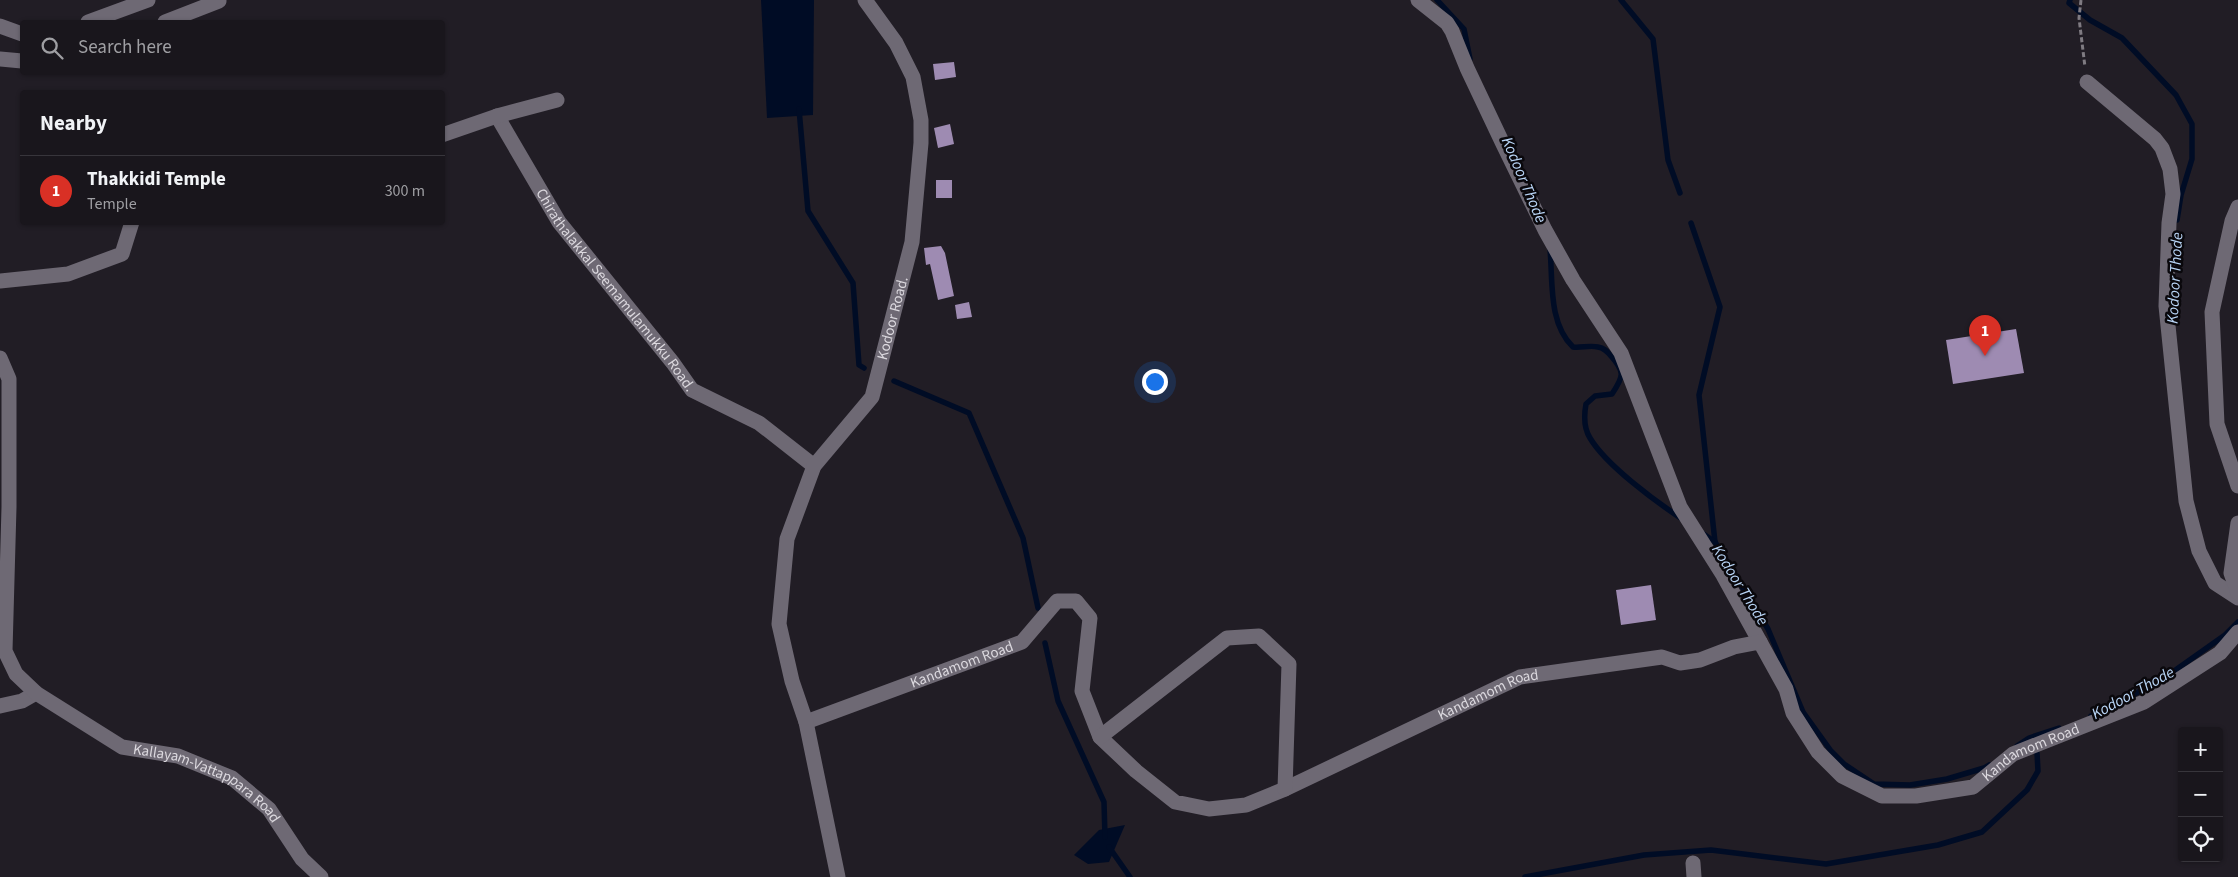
<!DOCTYPE html>
<meta charset="utf-8">
<style>
:root{--surface:#19161c;--page:#221f25;--text:#f1f3f6;--muted:#9f9fa3;--line:#37353b;--accent:#d93025}
body{margin:0;font-family:"Source Sans 3",sans-serif;background:var(--page);color:var(--text)}
.controls{position:absolute;right:15px;bottom:15px;display:grid;overflow:hidden;border-radius:5px;box-shadow:0 1px 4px #0004}
.controls button{width:45px;height:45px;display:grid;place-items:center;padding:0;border:0;border-bottom:1px solid var(--line);background:var(--surface);color:var(--text);font:25px sans-serif}
.you{position:absolute;left:1154px;top:381px;width:18px;height:18px;margin:-12px;border:4px solid #fff;border-radius:50%;background:#1a73e8;box-shadow:0 0 0 8px #1a73e833}
.badge{display:grid;place-items:center;width:32px;height:32px;border-radius:50%;background:var(--accent);color:#fff;font-size:16px;font-weight:700}
.pin{position:absolute;translate:-50% -41px;filter:drop-shadow(0 1px 2px #0008)}
.pin::after{content:'';position:absolute;top:26px;width:18px;height:15px;background:inherit;clip-path:polygon(0 0,100% 0,50% 100%)}
.list{margin:0;padding:0;list-style:none}
h2{display:flex;justify-content:space-between;align-items:center;height:65px;margin:0;padding:0 20px;font-size:21px}
h2 small{font-size:16px;font-weight:400;color:var(--muted)}
.list li{display:grid;grid-template-columns:32px 1fr auto;gap:15px;align-items:center;box-sizing:border-box;height:70px;padding:0 20px;border-top:1px solid var(--line)}
.list b{display:block;font-size:19px;white-space:nowrap}
.list p{margin:0;font-size:16px;white-space:nowrap;color:var(--muted)}
.list em{font-size:16px;font-style:normal;color:var(--muted)}
.icon{flex:none;width:28px;height:28px;fill:none;stroke:currentColor;stroke-width:2;stroke-linecap:round;stroke-linejoin:round}
.map{position:relative;flex:none;width:2238px;height:877px;overflow:hidden}
.search{position:absolute;background:var(--surface);box-shadow:0 1px 4px #0004;left:20px;top:20px;width:425px;height:55px;display:flex;align-items:center;gap:12px;box-sizing:border-box;padding:0 18px;border-radius:5px;color:var(--muted);font-size:19px}
.panel{position:absolute;background:var(--surface);box-shadow:0 1px 4px #0004;left:20px;top:90px;width:425px;height:135px;border-radius:5px}
.map>svg:first-child{display:block}
.water{fill:#000c25}
.lines{fill:none;stroke-linecap:round;stroke-linejoin:round}
.stream{stroke:#000c25;stroke-width:5.5}
.building{fill:#9e8bb2}
.path{stroke:#7f7b82;stroke-width:3;stroke-dasharray:5 2.5;stroke-linecap:butt}
.street{stroke:#6e6974;stroke-width:15}
.secondary{stroke:#6e6974;stroke-width:15}
.labels{text-anchor:middle;dominant-baseline:central;stroke-width:5;stroke-linejoin:round;paint-order:stroke}
.street-label{font-size:15px;fill:#dbd8de;stroke:#0a080c}
.water-label{font-size:16px;font-style:italic;fill:#b8d4f5;stroke:#0a080c}
</style>
<div class="map">
<svg width="2238" height="877" viewBox="0 0 2238 877">
<rect width="100%" height="100%" fill="#211d25"/>
<g class="water">
<polygon points="761,0 814,0 813,115 767,118"/>
<polygon points="1125,825 1109,862 1088,864 1074,855 1099,830"/>
</g>
<g class="lines">
<g class="stream">
<polyline points="1437,0 1464,29 1470,59"/>
<polyline points="1621,0 1653,39 1668,160 1680,193"/>
<polyline points="2070,0 2069,3 2090,20 2122,38 2176,95 2192,124 2192,159 2181,195 2177,220"/>
<polyline points="799,109 808,211 853,283 859,365 864,368"/>
<polyline points="1691,223 1720,307 1699,395 1715,542"/>
<path d="M1550,249C1553,281 1548,323 1573,347C1581,348 1590,345 1598,347C1604,348 1607,351 1611,356C1625,372 1624,376 1612,394L1595,396L1586,404C1584,415 1583,427 1590,438C1606,465 1655,501 1682,519"/>
<polyline points="894,381 969,413 1023,538 1038,608"/>
<polyline points="1702,533 1715,542 1768,629 1803,712 1831,751 1844,764 1874,784 1910,785 1947,779 1984,768 1989,765"/>
<polyline points="1045,643 1058,701 1104,802 1105,837"/>
<polyline points="2091,716 2160,681 2225,635 2238,622"/>
<polyline points="2017,746 2029,738 2059,728"/>
<polyline points="1109,847 1130,877"/>
<polyline points="1525,877 1644,855 1711,850 1826,864 1938,845 1982,832 2027,790 2038,771 2037,753 2033,747"/>
</g>
</g>
<g class="building">
<polygon points="954,62 956,77 935,80 933,64"/>
<polygon points="950,124 954,144 938,148 934,128"/>
<rect x="936" y="180" width="16" height="18"/>
<polygon points="941,246 945,253 954,296 938,300 930,264 926,265 924,248"/>
<polygon points="969,302 972,317 957,319 955,305"/>
<polygon points="2016,329 2024,373 1953,384 1946,340"/>
<polygon points="1651,585 1656,620 1621,625 1616,590"/>
</g>
<g class="lines">
<polyline class="path" points="2081,0 2079,18 2085,67"/>
<g class="street">
<polyline points="1418,0 1447,23 1452,31 1467,68 1503,144 1545,230 1573,280 1621,353 1680,507 1723,575 1760,642"/>
<polyline points="88,22 148,0"/>
<polyline points="165,22 219,1"/>
<polyline points="0,26 22,34"/>
<polyline points="0,59 22,61"/>
<polyline points="2087,82 2155,139 2162,148 2170,169 2173,194 2169,223 2166,306 2186,501 2199,551 2215,583 2238,598"/>
<path id="s1" d="M497,116L559,222L673,363L692,390L759,423L814,466"/>
<polyline points="442,135 497,116 557,100"/>
<polyline points="2238,207 2232,221 2212,312 2217,424 2238,486"/>
<polyline points="0,281 68,274 122,254 132,222"/>
<polyline points="2238,523 2231,573 2238,593"/>
<polyline points="0,706 22,701 36,693"/>
<path id="s2" d="M806,722L1022,642L1057,601H1076L1090,618L1082,691L1100,737L1136,771L1175,802L1209,809L1246,805L1285,789L1520,677L1662,657L1680,663L1700,660L1734,647L1760,642L1786,689L1793,713L1818,752L1842,776L1882,796H1916L1973,787L2013,754L2144,702L2220,653L2238,632"/>
<polyline points="1100,737 1227,638 1259,636 1289,664 1285,789"/>
<polyline points="1693,863 1694,877"/>
<path id="s3" d="M838,877L806,722L792,681L779,624L787,539L814,466L872,397L912,242L921,143V120L916,93L913,77L896,43L865,0"/>
</g>
<path class="secondary" id="s4" d="M0,358L9,379V507L5,651L16,674L36,693L122,747L178,756L232,778L269,809L302,859L321,877"/>
</g>
<g class="labels">
<g class="street-label">
<text stroke="none"><textPath href="#s1" startOffset="211">Chirathalakkal Seemamulamukku Road.</textPath></text>
<text stroke="none"><textPath href="#s3" startOffset="595">Kodoor Road.</textPath></text>
<text stroke="none"><textPath href="#s2" startOffset="166">Kandamom Road</textPath></text>
<text stroke="none"><textPath href="#s2" startOffset="886">Kandamom Road</textPath></text>
<text stroke="none"><textPath href="#s2" startOffset="1531">Kandamom Road</textPath></text>
<text stroke="none"><textPath href="#s4" startOffset="544">Kallayam-Vattappara Road</textPath></text>
</g>
<g class="water-label">
<text transform="translate(1524 180) rotate(67)">Kodoor Thode</text>
<text transform="translate(2175 278) rotate(-87)">Kodoor Thode</text>
<text transform="translate(1740 585) rotate(58)">Kodoor Thode</text>
<text transform="translate(2133 693) rotate(-29)">Kodoor Thode</text>
</g>
</g>
</svg>
<div class="controls">
<button>+</button>
<button>−</button>
<button><svg class="icon" aria-label="locate" viewBox="0 0 24 24"><circle cx="12" cy="12" r="6"/><path d="M12 2v4M12 18v4M2 12h4M18 12h4"/></svg></button>
</div>
<div class="you"></div>
<div class="pin badge" style="left:1985px;top:356px">1</div>
<div class="search"><svg class="icon" aria-label="search" viewBox="0 0 24 24"><circle cx="10" cy="10" r="6"/><path d="M15 15l6 6"/></svg>Search here</div>
<section class="panel">
<h2>Nearby<small></small></h2>
<ul class="list">
<li><span class="badge">1</span><div><b>Thakkidi Temple</b><p>Temple</p></div><em>300 m</em></li>
</ul>
</section>
</div>
